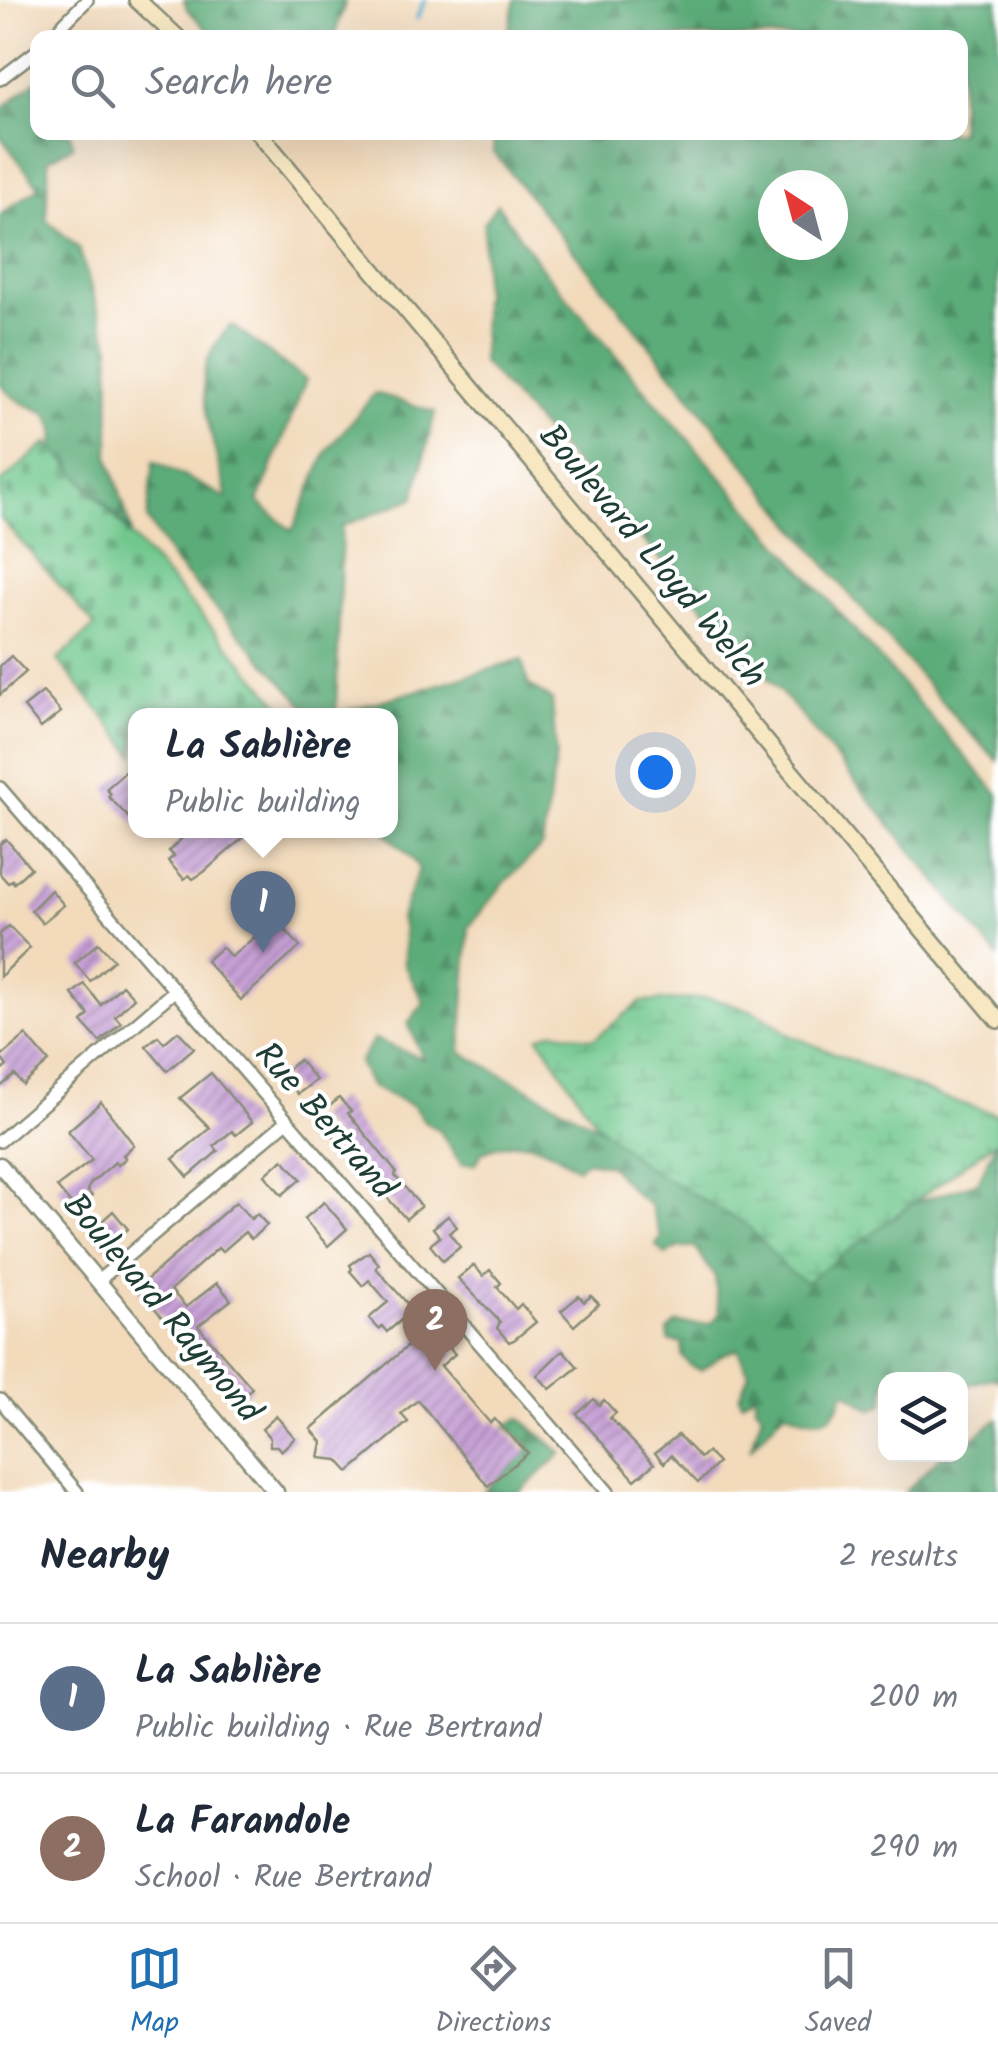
<!DOCTYPE html>
<meta charset="utf-8">
<style>
:root{--surface:#fff;--page:#f2f2f3;--text:#1f2937;--muted:#747a83;--line:#e0e1e3;--accent:#1f6fb2}
body{margin:0;font-family:Kalam,sans-serif;background:var(--page);color:var(--text)}
.controls{position:absolute;right:30px;bottom:30px;display:grid;overflow:hidden;border-radius:20px;box-shadow:0 10px 40px #0002}
.controls button{width:90px;height:90px;display:grid;place-items:center;padding:0;border:0;border-bottom:2px solid var(--line);background:var(--surface);color:var(--text);font:50px sans-serif}
.compass{position:absolute;left:758px;top:170px;width:90px;height:90px;border-radius:50%;background:var(--surface);box-shadow:0 10px 40px #0002;rotate:324deg}
.you{position:absolute;left:655px;top:772px;width:35px;height:35px;margin:-25px;border:8px solid #fff;border-radius:50%;background:#1a73e8;box-shadow:0 0 0 15px #1a73e833}
.badge{display:grid;place-items:center;width:65px;height:65px;border-radius:50%;background:var(--accent);color:#fff;font-size:32px;font-weight:700}
.pin{position:absolute;translate:-50% -82px;filter:drop-shadow(0 2px 5px #0008)}
.pin::after{content:'';position:absolute;top:52px;width:35px;height:30px;background:inherit;clip-path:polygon(0 0,100% 0,50% 100%)}
.popup{position:absolute;left:128px;top:708px;width:270px;height:130px;box-sizing:border-box;display:grid;place-content:center;border-radius:20px;background:var(--surface);filter:drop-shadow(0 2px 8px #0005);font-size:32px;white-space:nowrap;color:var(--muted)}
.popup b{font-size:38px;color:var(--text)}
.popup::after{content:'';position:absolute;left:50%;top:100%;margin-left:-20px;border:20px solid transparent;border-top-color:var(--surface)}
.list{margin:0;padding:0;list-style:none}
h2{display:flex;justify-content:space-between;align-items:center;height:130px;margin:0;padding:0 40px;font-size:42px}
h2 small{font-size:32px;font-weight:400;color:var(--muted)}
.list li{display:grid;grid-template-columns:65px 1fr auto;gap:30px;align-items:center;box-sizing:border-box;height:150px;padding:0 40px;border-top:2px solid var(--line)}
.list b{display:block;font-size:38px;white-space:nowrap}
.list p{margin:0;font-size:32px;white-space:nowrap;color:var(--muted)}
.list em{font-size:32px;font-style:normal;color:var(--muted)}
.icon{flex:none;width:55px;height:55px;fill:none;stroke:currentColor;stroke-width:2;stroke-linecap:round;stroke-linejoin:round}
.map{position:relative;flex:none;width:998px;height:1492px;overflow:hidden}
.search{position:absolute;background:var(--surface);box-shadow:0 10px 40px #0002;left:30px;right:30px;top:30px;height:110px;display:flex;align-items:center;gap:25px;box-sizing:border-box;padding:0 35px;border-radius:20px;color:var(--muted);font-size:38px}
.sheet{height:430px;background:var(--surface)}
nav{display:flex;justify-content:space-around;align-items:center;box-sizing:border-box;height:140px;border-top:2px solid var(--line);background:var(--surface);font-size:28px;color:var(--muted)}
nav a{display:grid;justify-items:center;gap:5px}
nav .on{color:var(--accent)}
.map>svg:first-child{display:block}
.forest{fill:url(#forest-firs);stroke:#3e7456;stroke-width:2.5;fill-rule:evenodd}
.wetland{fill:url(#wetland-marsh);stroke:#488261;stroke-width:2.5}
.cemetery{fill:url(#cemetery-stones);stroke:#488261;stroke-width:2.5}
.lines{fill:none;stroke-linecap:round;stroke-linejoin:round}
.stream{stroke:#52a9ce;stroke-width:5}
.building{fill:url(#building-hatch)}
.minor-casing{stroke:#888c78;stroke-width:16}
.tertiary-casing{stroke:#888c78;stroke-width:19}
.secondary-casing{stroke:#888c78;stroke-width:20}
.minor{stroke:#fff;stroke-width:11}
.tertiary{stroke:#fff;stroke-width:14}
.secondary{stroke:#f7e8c3;stroke-width:15}
.labels{text-anchor:middle;dominant-baseline:central;stroke-width:8;stroke-linejoin:round;paint-order:stroke}
.street-label{font-size:35px;fill:#1f3d34;stroke:#fff}
</style>
<div class="map">
<svg width="998" height="1492" viewBox="0 0 998 1492">
<defs>
<pattern id="forest-firs" width="22" height="20" patternUnits="userSpaceOnUse" patternTransform="scale(2.5)"><rect width="22" height="20" fill="#5cac79"/><path d="M5 1l3.5 6h-7zM16 11l3.5 6h-7z" fill="#4b8d64"/></pattern>
<pattern id="wetland-marsh" width="20" height="14" patternUnits="userSpaceOnUse" patternTransform="scale(2.5)"><rect width="20" height="14" fill="#71c88e"/><path d="M1 5h8M5 5V1M11 12h8M15 12V8" fill="none" stroke="#5ca475"/></pattern>
<pattern id="cemetery-stones" width="16" height="16" patternUnits="userSpaceOnUse" patternTransform="scale(2.5)"><rect width="16" height="16" fill="#71c88e"/><path d="M2 7V4a2 2 0 0 1 4 0v3zM10 15v-3a2 2 0 0 1 4 0v3z" fill="#5ca475"/></pattern>
<pattern id="building-hatch" width="6" height="6" patternUnits="userSpaceOnUse" patternTransform="scale(2.5)"><rect width="6" height="6" fill="#c7a0d6"/><path d="M-1 1l2-2M0 6l6-6M5 7l2-2" fill="none" stroke="#a184ae"/></pattern>
</defs>
<rect width="100%" height="100%" fill="#fff"/>
<filter id="ink" filterUnits="userSpaceOnUse"><feTurbulence type="fractalNoise" baseFrequency=".01" numOctaves="2"/><feDisplacementMap in="SourceGraphic" scale="20" xChannelSelector="R" yChannelSelector="G"/><feConvolveMatrix kernelMatrix="1 2 1 2 8 2 1 2 1" color-interpolation-filters="sRGB"/></filter>
<filter id="wash" filterUnits="userSpaceOnUse"><feTurbulence type="fractalNoise" baseFrequency=".0048" numOctaves="4" result="noise"/><feDisplacementMap in="SourceGraphic" scale="40" xChannelSelector="R" yChannelSelector="G"/><feGaussianBlur stdDeviation="2.25" result="paint"/><feColorMatrix in="noise" values="0 0 0 0 0 0 0 0 0 0 0 0 0 0 0 0 0 1.4 0 .05"/><feComposite in="paint" operator="in"/></filter>
<g filter="url(#wash)">
<rect width="100%" height="100%" fill="#f2dabb"/>
<g class="forest">
<polygon points="184,0 343,0 345,3 334,37 215,38 187,9"/>
<path d="M515,0H998V761L960,723L845,589L493,151L495,132H960V38L507,37ZM773,185H833V245H773Z"/>
<path d="M37,80L38,132L70,133L73,146L49,159L46,219L79,249L110,347L109,457L132,533L54,449L55,429L47,413C28,406 12,400 0,384V215L39,187L0,136V110Z"/>
<polygon points="497,204 542,268 660,407 998,794 998,957 795,708 482,362 484,223"/>
<path d="M231,325L306,380L258,502L292,531L327,451L375,393L435,412L414,498L342,526L336,714L522,660L528,684L552,700L556,755L542,846L503,884L469,927L461,1052L667,1164L862,1220L978,1182L998,1139V1380L995,1377L961,1387L960,1380H886L884,1404L872,1409L844,1391C835,1427 815,1424 785,1411L750,1450L762,1414L755,1404V1392L742,1402L739,1396L749,1373L737,1349L723,1354L701,1370L691,1366L682,1356L683,1343L669,1341L668,1331L677,1323L710,1324L719,1315L715,1277L695,1247H679L665,1255L656,1245L661,1237L650,1205L636,1195L609,1165L587,1161L577,1168C541,1143 524,1135 482,1152L476,1164H461L439,1130L426,1123L413,1106L370,1086L359,1062L374,1039L423,1059L408,1023L424,1003L404,964V929L400,919L419,869C411,853 395,845 384,831L390,830V716L313,715L173,561L147,519L154,461L227,498C219,461 197,400 206,365C211,348 220,337 231,325Z"/>
<polygon points="520,1418 562,1453 520,1492 484,1492 531,1448 506,1426"/>
<polygon points="998,1419 998,1492 905,1492 942,1455 960,1454 961,1446"/>
</g>
<path class="wetland" d="M708,998C739,1006 765,1011 787,1034L943,1098L998,1114V1140L806,1282L788,1271L749,1227L642,1164L595,1122L539,1037L554,1031L594,1039L641,1002Z"/>
<polygon class="cemetery" points="48,442 285,710 279,715 136,716 135,755 58,660 95,626 0,518 0,483"/>
<g class="lines">
<polyline class="stream" points="417,18 425,0"/>
</g>
<g id="blocks">
<g class="building">
<polygon points="11,656 26,672 0,695 0,666"/>
<polygon points="43,692 61,712 41,728 24,707"/>
<polygon points="128,769 136,778 136,825 108,796 111,794 106,789"/>
<polygon points="190,830 252,830 204,872 193,879 189,875 184,879 168,861 174,856 169,851"/>
<polygon points="6,839 31,868 14,883 12,880 8,883 0,874 0,844"/>
<polygon points="51,890 64,905 42,923 31,910"/>
<polygon points="276,919 300,947 241,1000 206,961 222,947 231,957"/>
<polygon points="9,926 30,948 0,977 0,934"/>
<polygon points="98,943 114,960 90,981 75,963"/>
<polygon points="84,984 101,1005 122,985 134,998 115,1016 121,1023 100,1042 82,1022 89,1015 72,994"/>
<polygon points="178,1031 194,1048 167,1071 146,1046 158,1036 164,1043"/>
<polygon points="26,1035 49,1062 23,1085 15,1075 0,1087 0,1072 7,1066 0,1057"/>
<polygon points="299,1060 316,1080 298,1094 282,1074"/>
<polygon points="211,1073 252,1122 236,1135 232,1131 214,1146 218,1151 188,1177 173,1159 210,1128 180,1098"/>
<polygon points="339,1098 351,1111 348,1113 396,1172 395,1176 421,1206 406,1219 317,1117"/>
<polygon points="101,1102 134,1145 123,1155 126,1158 118,1165 115,1162 91,1183 87,1190 92,1196 76,1210 57,1187 92,1160 68,1131"/>
<polygon points="283,1159 301,1179 282,1195 265,1175"/>
<polygon points="236,1202 251,1219 257,1214 267,1225 251,1239 245,1232 222,1252 218,1248 171,1290 186,1307 217,1283 231,1300 198,1326 252,1388 237,1401 137,1288"/>
<polygon points="324,1202 347,1229 328,1246 304,1219"/>
<polygon points="113,1211 128,1229 106,1247 92,1230"/>
<polygon points="448,1216 457,1227 449,1233 460,1247 443,1261 430,1245 440,1237 433,1228"/>
<polygon points="369,1252 379,1264 376,1268 413,1310 387,1332 382,1326 379,1329 369,1318 388,1302 369,1280 363,1286 350,1271 352,1269 350,1265"/>
<polygon points="474,1265 483,1276 490,1270 501,1283 497,1287 516,1309 521,1304 536,1322 514,1340 509,1342 497,1328 500,1322 458,1278"/>
<polygon points="579,1296 584,1302 591,1296 599,1304 574,1326 561,1311"/>
<polygon points="431,1326 455,1354 441,1366 490,1423 494,1419 528,1453 488,1486 418,1400 401,1414 408,1422 349,1472 338,1460 319,1458 322,1442 311,1429"/>
<polygon points="563,1350 578,1367 550,1389 537,1375"/>
<polygon points="594,1399 599,1405 604,1400 616,1413 610,1418 654,1464 635,1480 577,1414"/>
<polygon points="276,1416 295,1438 281,1451 277,1446 270,1446 270,1438 262,1429"/>
<polygon points="678,1435 700,1458 707,1452 718,1463 698,1483 671,1455 664,1463 655,1453"/>
</g>
</g>
</g>
<g filter="url(#ink)">
<use href="#blocks" fill-opacity="0" stroke="#888c78" stroke-width="2.5"/>
<g class="lines">
<g class="minor-casing">
<g id="minor">
<polyline points="50,38 87,0"/>
<polyline points="0,79 38,50"/>
<polyline points="0,788 608,1492"/>
<polyline points="0,1141 174,991"/>
<polyline points="98,1281 287,1121"/>
<polyline points="0,1400 77,1492"/>
</g>
</g>
<g class="tertiary-casing">
<polyline id="tertiary" points="0,1165 276,1492"/>
</g>
<g class="secondary-casing">
<g id="secondary">
<polyline points="137,0 178,38"/>
<polyline points="258,132 998,1020"/>
</g>
</g>
<use href="#minor" class="minor"/>
<use href="#tertiary" class="tertiary"/>
<use href="#secondary" class="secondary"/>
</g>
</g>
<g class="labels">
<g class="street-label">
<text transform="translate(651 557) rotate(50)">Boulevard Lloyd Welch</text>
<text transform="translate(324 1122) rotate(49)">Rue Bertrand</text>
<text transform="translate(161 1309) rotate(50)">Boulevard Raymond</text>
</g>
</g>
</svg>
<div class="controls">
<button><svg class="icon" aria-label="layers" viewBox="0 0 24 24"><path d="M12 4l9 5-9 5-9-5zM3 14l9 5 9-5"/></svg></button>
</div>
<svg class="compass" viewBox="-18 -18 36 36"><path d="M0-13l5 13h-10z" fill="#e53935"/><path d="M0 13l5-13h-10z" fill="#747a83"/></svg>
<div class="you"></div>
<div class="pin badge" style="left:263px;top:953px;background:#5c6f8a">1</div>
<div class="popup"><b>La Sablière</b>Public building</div>
<div class="pin badge" style="left:435px;top:1371px;background:#8d6e63">2</div>
<div class="search"><svg class="icon" aria-label="search" viewBox="0 0 24 24"><circle cx="10" cy="10" r="6"/><path d="M15 15l6 6"/></svg>Search here</div>
</div>
<section class="sheet">
<h2>Nearby<small>2 results</small></h2>
<ul class="list">
<li><span class="badge" style="background:#5c6f8a">1</span><div><b>La Sablière</b><p>Public building · Rue Bertrand</p></div><em>200 m</em></li>
<li><span class="badge" style="background:#8d6e63">2</span><div><b>La Farandole</b><p>School · Rue Bertrand</p></div><em>290 m</em></li>
</ul>
</section>
<nav>
<a class="on"><svg class="icon" aria-label="map" viewBox="0 0 24 24"><path d="M3 6l6-2 6 2 6-2v14l-6 2-6-2-6 2zM9 4v14M15 6v14"/></svg>Map</a>
<a><svg class="icon" aria-label="directions" viewBox="0 0 24 24"><path d="M12 3l9 9-9 9-9-9zM9 14v-3h6M13 9l2 2-2 2"/></svg>Directions</a>
<a><svg class="icon" aria-label="saved" viewBox="0 0 24 24"><path d="M7 4h10v16l-5-4-5 4z"/></svg>Saved</a>
</nav>
